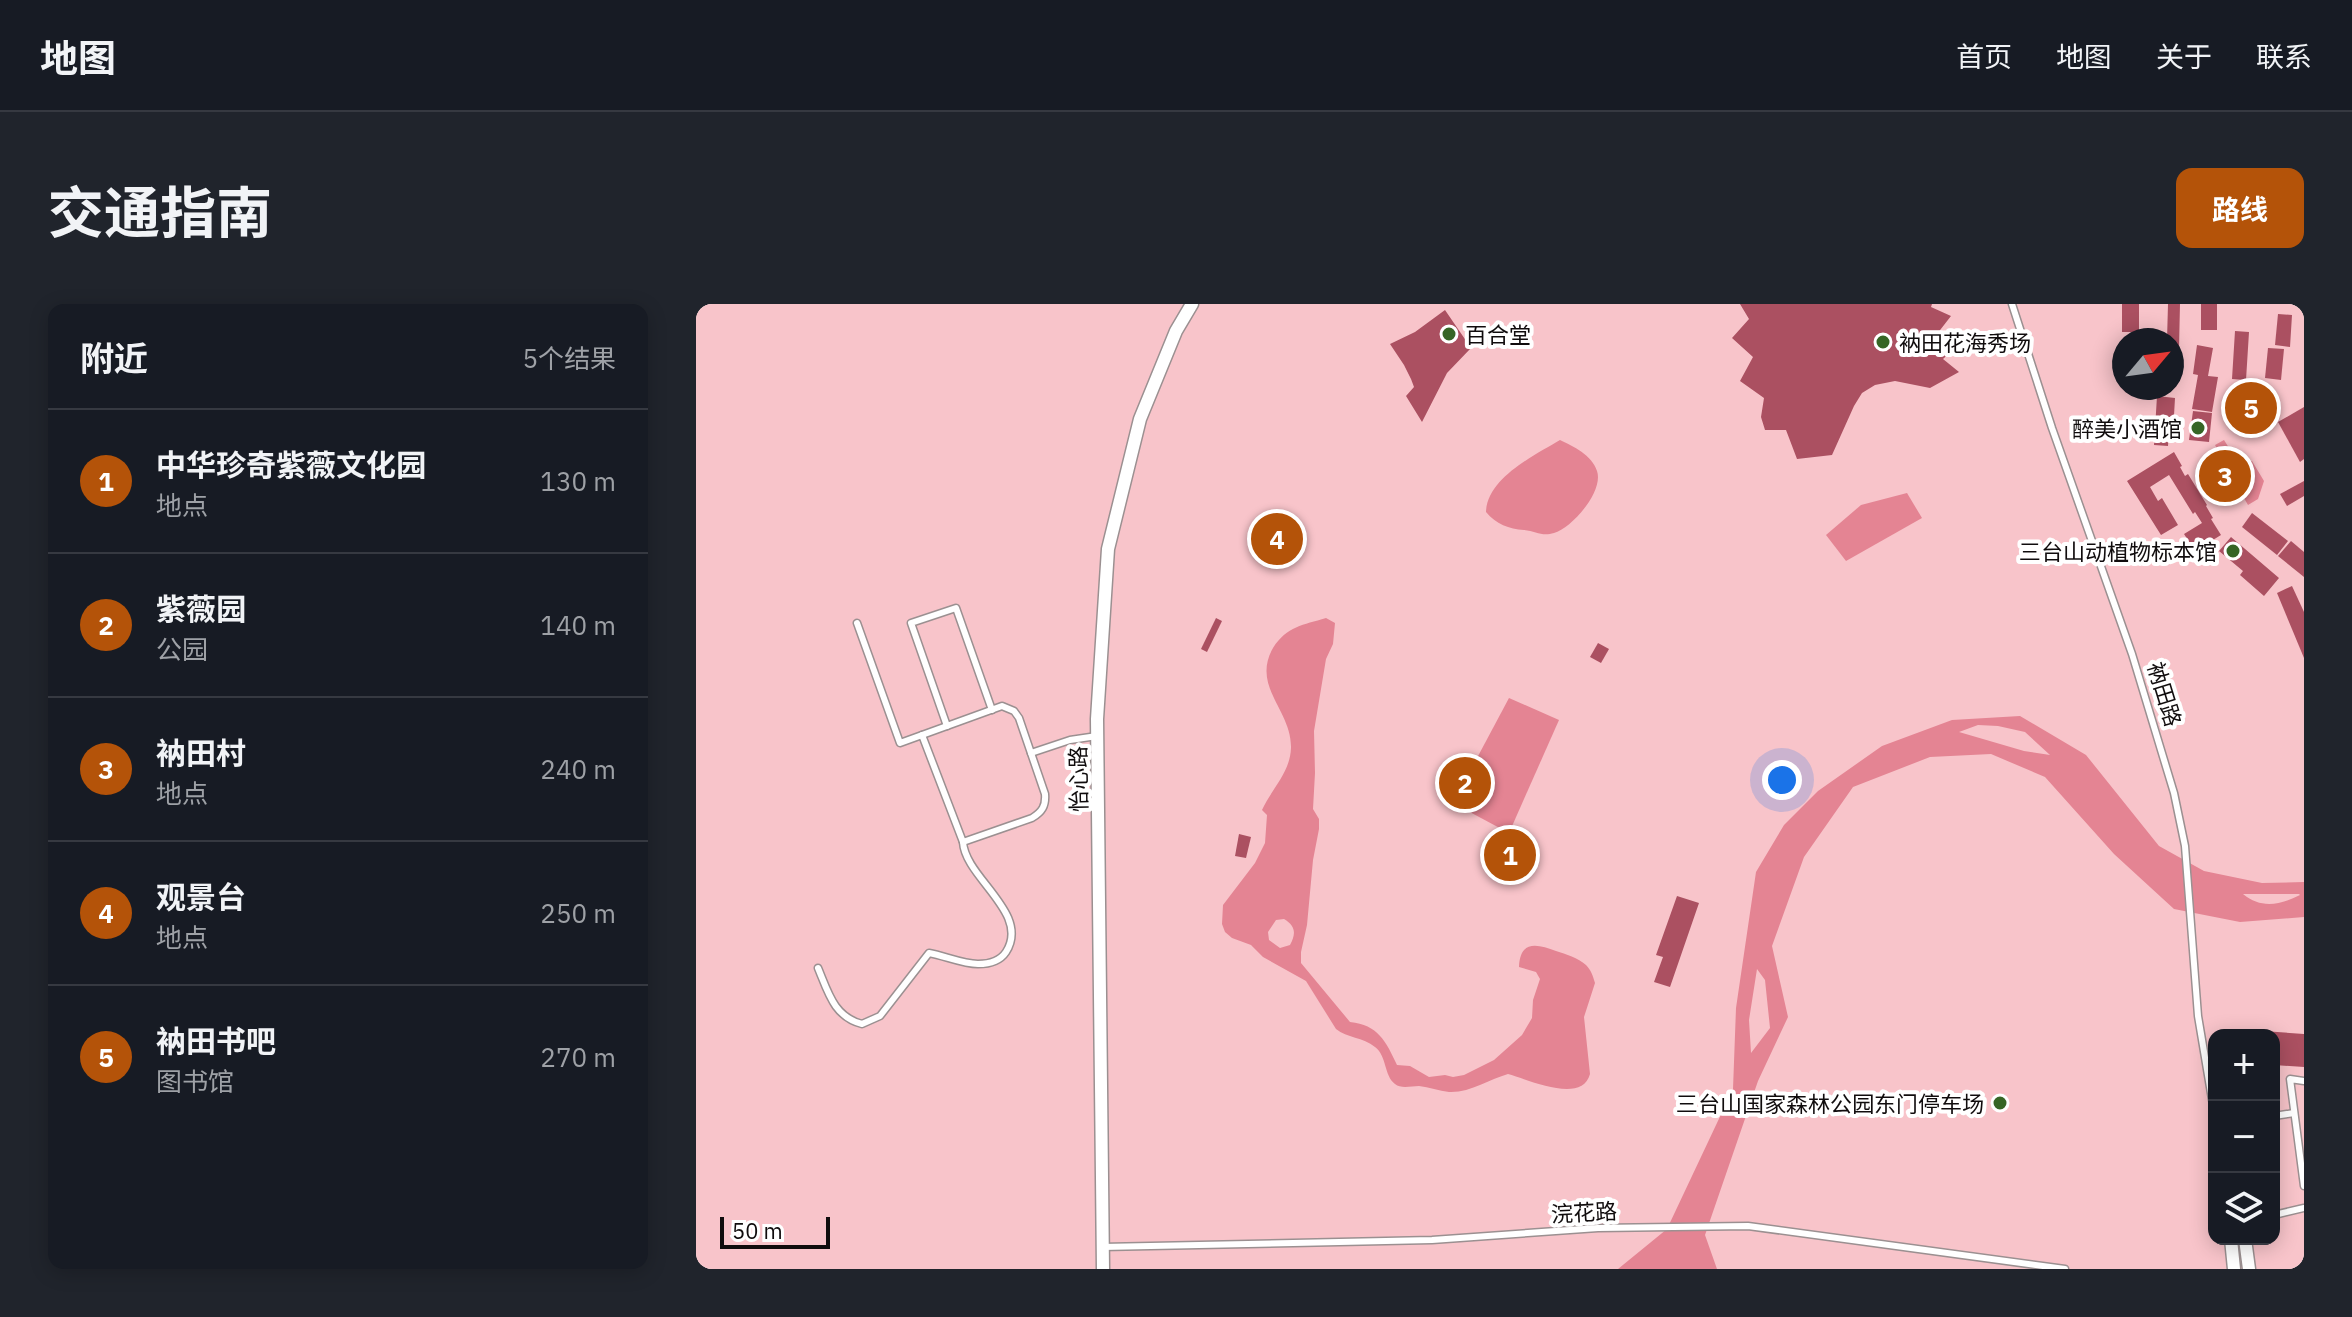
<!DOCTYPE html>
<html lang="zh">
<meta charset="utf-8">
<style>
:root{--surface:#171b24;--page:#20242c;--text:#f1f3f6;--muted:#9ea1a6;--line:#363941;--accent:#b45309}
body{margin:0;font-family:"IBM Plex Sans","Noto Sans SC",sans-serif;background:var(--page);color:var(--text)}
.controls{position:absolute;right:24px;bottom:24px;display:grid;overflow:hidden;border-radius:16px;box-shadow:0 4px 20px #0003}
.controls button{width:72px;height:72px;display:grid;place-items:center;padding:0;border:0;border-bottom:2px solid var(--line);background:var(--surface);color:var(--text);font:40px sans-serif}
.compass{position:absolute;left:1416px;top:24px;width:72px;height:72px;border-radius:50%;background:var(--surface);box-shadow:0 4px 20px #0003;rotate:61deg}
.scale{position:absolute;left:24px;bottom:20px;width:110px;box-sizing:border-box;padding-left:8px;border:4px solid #100c0d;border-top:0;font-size:22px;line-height:28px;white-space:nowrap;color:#100c0d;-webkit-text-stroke:6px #fff;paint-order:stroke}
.you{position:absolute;left:1086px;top:476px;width:28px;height:28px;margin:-20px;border:6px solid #fff;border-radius:50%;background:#1a73e8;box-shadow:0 0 0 12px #1a73e833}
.badge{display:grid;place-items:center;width:52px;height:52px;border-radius:50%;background:var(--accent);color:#fff;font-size:26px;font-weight:700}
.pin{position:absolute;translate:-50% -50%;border:4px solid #fff;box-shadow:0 2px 8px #0006}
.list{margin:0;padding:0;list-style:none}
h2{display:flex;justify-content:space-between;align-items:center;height:104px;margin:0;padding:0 32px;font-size:34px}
h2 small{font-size:26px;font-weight:400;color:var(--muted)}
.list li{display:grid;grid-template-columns:52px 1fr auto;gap:24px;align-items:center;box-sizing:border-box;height:144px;padding:0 32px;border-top:2px solid var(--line)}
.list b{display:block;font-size:30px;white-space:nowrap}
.list p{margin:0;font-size:26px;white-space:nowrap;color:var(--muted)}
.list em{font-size:26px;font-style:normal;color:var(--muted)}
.icon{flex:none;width:44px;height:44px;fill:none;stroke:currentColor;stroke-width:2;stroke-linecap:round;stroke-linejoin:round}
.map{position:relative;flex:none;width:1608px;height:965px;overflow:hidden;border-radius:16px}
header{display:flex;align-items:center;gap:48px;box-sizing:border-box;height:112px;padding:0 40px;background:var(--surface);border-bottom:2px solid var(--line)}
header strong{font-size:38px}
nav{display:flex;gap:44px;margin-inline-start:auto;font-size:28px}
.intro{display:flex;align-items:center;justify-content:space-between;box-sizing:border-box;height:192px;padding:0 48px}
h1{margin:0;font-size:56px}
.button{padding:20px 36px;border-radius:16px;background:var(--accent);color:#fff;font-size:28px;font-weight:700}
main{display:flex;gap:48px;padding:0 48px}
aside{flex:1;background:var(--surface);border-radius:16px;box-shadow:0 4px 20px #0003}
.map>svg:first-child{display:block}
.green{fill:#f8c4ca;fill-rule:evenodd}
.water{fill:#e48493;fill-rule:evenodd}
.building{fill:#ab5061}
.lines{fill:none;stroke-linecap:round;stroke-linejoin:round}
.lane-casing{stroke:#9b9091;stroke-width:9}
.street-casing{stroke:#9b9091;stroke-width:15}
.lane{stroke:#fff;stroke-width:6}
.street{stroke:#fff;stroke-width:12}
.poi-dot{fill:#366525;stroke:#fff;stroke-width:3}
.labels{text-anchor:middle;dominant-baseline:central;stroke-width:8;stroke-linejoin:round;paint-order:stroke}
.poi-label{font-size:22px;fill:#100c0d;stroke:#fff;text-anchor:end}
.street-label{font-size:22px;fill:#100c0d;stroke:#fff}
</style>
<header>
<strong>地图</strong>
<nav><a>首页</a><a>地图</a><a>关于</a><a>联系</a></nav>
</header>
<div class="intro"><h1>交通指南</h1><a class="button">路线</a></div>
<main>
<aside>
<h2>附近<small>5个结果</small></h2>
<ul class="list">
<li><span class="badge">1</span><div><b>中华珍奇紫薇文化园</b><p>地点</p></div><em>130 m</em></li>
<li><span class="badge">2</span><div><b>紫薇园</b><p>公园</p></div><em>140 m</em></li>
<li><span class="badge">3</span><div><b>衲田村</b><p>地点</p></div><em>240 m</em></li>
<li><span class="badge">4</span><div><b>观景台</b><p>地点</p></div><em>250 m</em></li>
<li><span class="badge">5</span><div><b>衲田书吧</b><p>图书馆</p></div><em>270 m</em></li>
</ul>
</aside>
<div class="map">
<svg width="1608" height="965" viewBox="0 0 1608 965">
<rect width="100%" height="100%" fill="#fdf2f3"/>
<path class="green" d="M0,0H1608V965H0ZM1428,36H1476V84H1428ZM1518,731H1578V935H1518Z"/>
<g class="water">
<path d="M864,136C877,142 896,151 901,167C908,187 876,224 858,229C846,233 840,227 828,226C813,225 800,220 790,208C791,174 839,151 864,136Z"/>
<polygon points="1528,136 1545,163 1556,157 1568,177 1562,195 1552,201 1541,182 1526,191 1511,166 1527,156 1519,141"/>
<polygon points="1211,189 1226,214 1150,257 1130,231 1165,201"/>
<path d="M630,314L639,319L637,340L630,355L618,427L619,469L617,505L623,515V525L617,556L611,621L605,648V659L654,718C682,721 690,737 701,761L714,762L733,773L749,771L757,773L768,771L798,756L826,731L836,714L837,696L844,675L840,668L823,663C824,636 841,640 860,647C870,650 882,654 890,661C895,666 897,672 899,679L888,713L894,770C886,801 831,775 812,770C794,775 774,789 753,788C743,787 733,783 723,782C715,782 705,785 699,780C688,772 691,752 679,743C667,733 651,734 640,725L610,677L567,653L555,641L536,634L529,628L526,620L527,601L559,559L569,539L571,511L566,506C576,484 594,469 595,444C596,406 555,383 577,344C591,322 607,321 630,314ZM588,615C600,622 600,630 594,641L584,644L573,636L572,628L580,616Z"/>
<polygon points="813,394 863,416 813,529 757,499"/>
<path d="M1324,412L1390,451L1463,542L1508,567L1566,579L1608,578V613L1544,618L1478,605L1418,550L1349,473L1295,450L1234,453L1157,483L1108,553L1076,642L1092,713L1062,777L1009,931L1021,965H922L971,925L1037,785L1040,704L1060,568L1088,521L1122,487L1186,442L1256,416ZM1282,421L1302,422L1329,428L1354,451L1328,447L1263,428ZM1547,590H1603L1604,591C1584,601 1565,605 1547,590ZM1061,665L1069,676L1074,724L1055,749L1053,716Z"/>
</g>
<g class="building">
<polygon points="1044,0 1236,0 1235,3 1255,12 1241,30 1263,40 1247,55 1263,68 1234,84 1199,77 1179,81 1166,89 1158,102 1136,151 1101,155 1090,126 1069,126 1065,113 1068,94 1044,77 1057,53 1036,34 1053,15"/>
<rect x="1426" y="0" width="17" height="28"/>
<polygon points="1472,0 1484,0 1483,45 1476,44 1476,36 1471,36"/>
<rect x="1505" y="0" width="16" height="26"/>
<polygon points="749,6 775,44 751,69 726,118 710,92 718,83 715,75 708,61 694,40 719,28"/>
<polygon points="1582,10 1596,11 1594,43 1579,41"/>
<polygon points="1539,27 1553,28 1550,76 1536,75"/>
<polygon points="1501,41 1517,44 1512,72 1522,73 1516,108 1496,105 1502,71 1497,70"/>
<polygon points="1572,44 1588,45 1585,76 1569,74"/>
<polygon points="1563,87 1572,102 1544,118 1536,103"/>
<polygon points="1461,92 1479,94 1477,129 1473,128 1472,142 1458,141"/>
<polygon points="1608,103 1608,155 1604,158 1582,118"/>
<polygon points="1497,107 1516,109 1513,138 1493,136"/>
<polygon points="1478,148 1486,162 1484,163 1489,172 1492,170 1511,201 1510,202 1517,214 1515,215 1525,231 1499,247 1488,230 1506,219 1499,208 1497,210 1473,171 1454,183 1462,197 1466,194 1482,221 1465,231 1431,177"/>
<polygon points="1608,177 1608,192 1591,202 1584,190"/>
<polygon points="1556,209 1592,237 1581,251 1546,223"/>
<polygon points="1535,233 1583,274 1568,292 1544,271 1547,267 1523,247"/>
<polygon points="1595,237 1608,248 1608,273 1582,252"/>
<polygon points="1596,282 1608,308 1608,354 1581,289"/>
<polygon points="520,314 526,317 511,348 505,345"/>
<polygon points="902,339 913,345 905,359 894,353"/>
<polygon points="543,530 555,533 550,554 539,552"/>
<polygon points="981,592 1003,599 974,683 958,678 967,653 960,651"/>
<polygon points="1567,727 1608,730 1608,763 1578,761 1578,731 1567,731"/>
</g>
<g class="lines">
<g class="lane-casing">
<g id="lane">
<polyline points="1316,0 1356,124 1436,350 1478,489 1489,542 1502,712 1518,807"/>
<polyline points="251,422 215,319 260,304 296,406"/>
<polyline points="226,431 267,538"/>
<polyline points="335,449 374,436 401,432"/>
<path d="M122,664C132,688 138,713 166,720L184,712L233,649C249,652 267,660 282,660C293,660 304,657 310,648C335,609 269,574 267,538L336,514C346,508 350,502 349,490L323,414L318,407L306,402L204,439L161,319"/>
<polyline points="1608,777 1594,775 1608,882"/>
<polyline points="1578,812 1598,809"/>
<polyline points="1578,911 1608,904"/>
<polyline points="406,943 736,936 902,924 1052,922 1369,965"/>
</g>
</g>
<g class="street-casing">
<g id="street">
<polyline points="1535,935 1538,965"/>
<polyline points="1549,935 1553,965"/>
<polyline points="407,965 401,415 412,245 444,115 480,27 496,0"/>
</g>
</g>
<use href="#lane" class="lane"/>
<use href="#street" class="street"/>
</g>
<g class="poi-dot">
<circle cx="753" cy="30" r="8"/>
<circle cx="1187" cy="38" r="8"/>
<circle cx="1502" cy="124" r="8"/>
<circle cx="1537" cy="247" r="8"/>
<circle cx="1304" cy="799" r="8"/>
</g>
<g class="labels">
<g class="poi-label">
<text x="769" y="30" text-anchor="start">百合堂</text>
<text x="1203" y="38" text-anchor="start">衲田花海秀场</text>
<text x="1486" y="124">醉美小酒馆</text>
<text x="1521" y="247">三台山动植物标本馆</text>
<text x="1288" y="799">三台山国家森林公园东门停车场</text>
</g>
<g class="street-label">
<text transform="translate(1469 390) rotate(73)">衲田路</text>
<text transform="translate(382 475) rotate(-91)">怡心路</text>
<text transform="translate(888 908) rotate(-3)">浣花路</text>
</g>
</g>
</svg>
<div class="controls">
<button>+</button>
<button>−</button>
<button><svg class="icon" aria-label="layers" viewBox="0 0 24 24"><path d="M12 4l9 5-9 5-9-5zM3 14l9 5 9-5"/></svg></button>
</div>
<svg class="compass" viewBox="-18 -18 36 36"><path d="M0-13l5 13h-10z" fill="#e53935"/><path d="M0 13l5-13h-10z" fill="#9ea1a6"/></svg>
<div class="scale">50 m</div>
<div class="you"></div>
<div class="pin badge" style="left:814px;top:551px">1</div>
<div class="pin badge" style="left:769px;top:479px">2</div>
<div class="pin badge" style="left:1529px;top:172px">3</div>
<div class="pin badge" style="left:581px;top:235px">4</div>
<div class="pin badge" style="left:1555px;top:104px">5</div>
</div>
</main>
